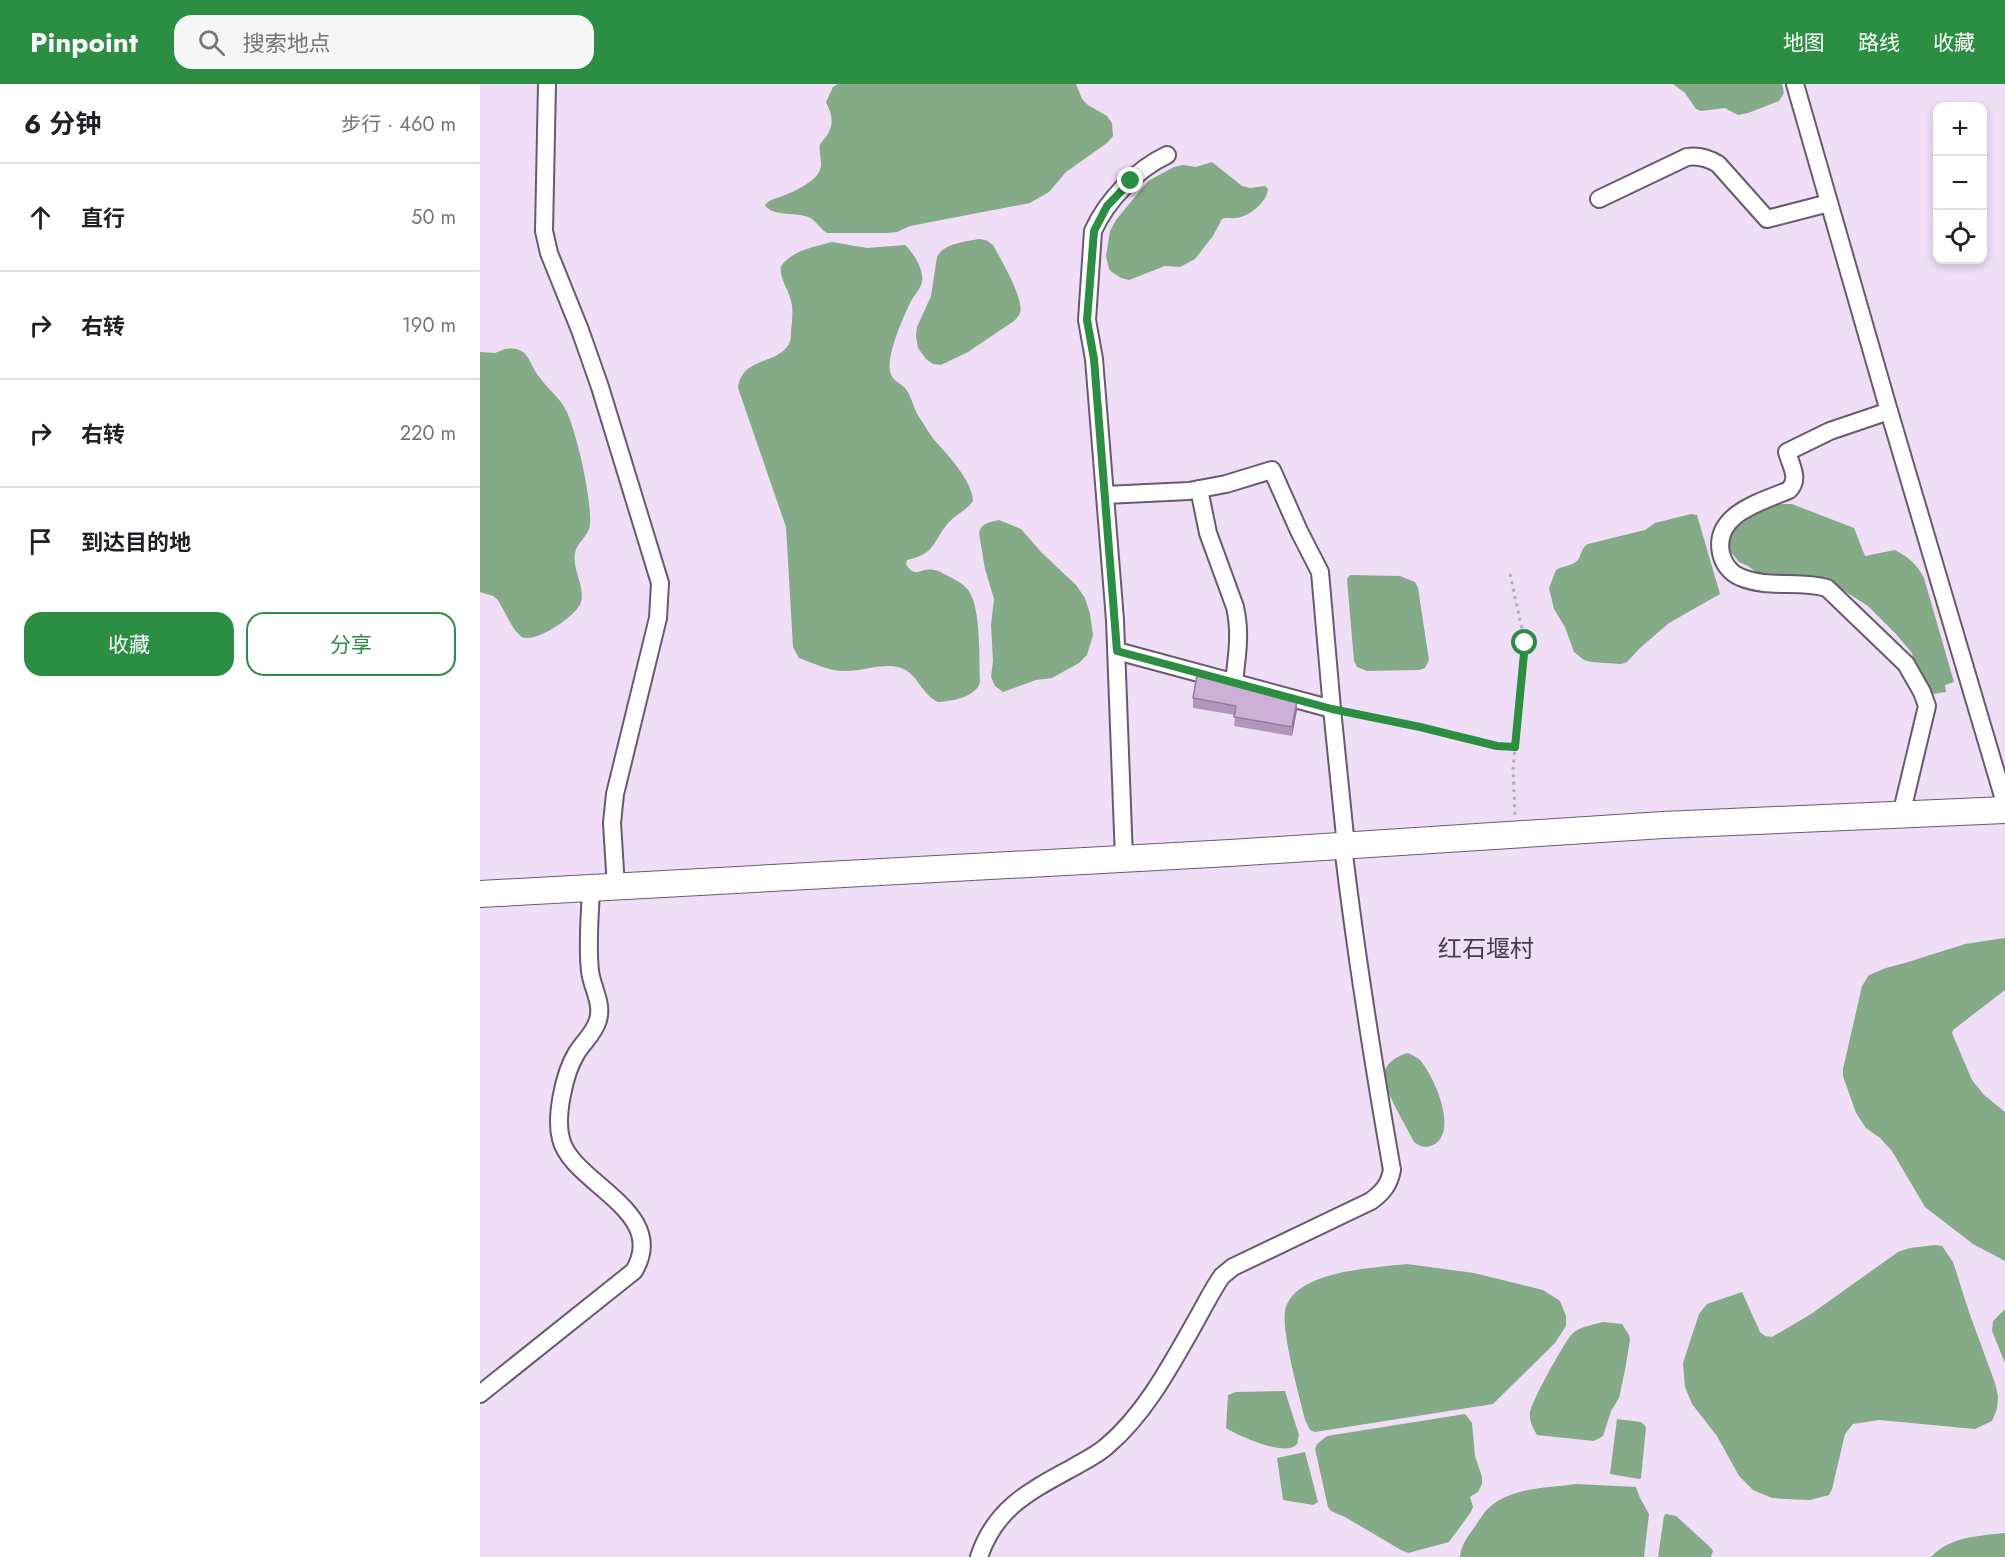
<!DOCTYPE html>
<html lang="zh">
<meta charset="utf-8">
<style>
:root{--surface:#fff;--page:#f6f6f6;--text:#202124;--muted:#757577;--line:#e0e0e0;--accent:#2c8e42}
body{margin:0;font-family:Jost,"Noto Sans SC",sans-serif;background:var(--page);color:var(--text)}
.controls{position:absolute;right:18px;top:18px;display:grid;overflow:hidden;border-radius:12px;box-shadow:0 3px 9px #0003}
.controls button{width:54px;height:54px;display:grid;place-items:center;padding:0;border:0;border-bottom:2px solid var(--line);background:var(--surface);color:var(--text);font:30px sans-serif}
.stop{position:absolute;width:18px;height:18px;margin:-14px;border:4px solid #2c8e42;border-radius:50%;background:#fff}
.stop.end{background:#2c8e42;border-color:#fff;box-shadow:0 2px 6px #0008}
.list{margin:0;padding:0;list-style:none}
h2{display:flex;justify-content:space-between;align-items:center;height:78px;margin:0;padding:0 24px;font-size:26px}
h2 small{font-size:20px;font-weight:400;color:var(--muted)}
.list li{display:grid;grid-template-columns:39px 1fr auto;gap:18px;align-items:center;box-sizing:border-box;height:108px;padding:0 24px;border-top:2px solid var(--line)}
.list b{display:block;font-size:22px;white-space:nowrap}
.list em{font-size:20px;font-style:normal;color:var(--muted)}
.actions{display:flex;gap:12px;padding:18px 24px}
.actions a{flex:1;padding:14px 0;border:2px solid var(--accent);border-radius:18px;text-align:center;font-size:21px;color:var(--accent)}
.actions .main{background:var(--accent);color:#fff}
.icon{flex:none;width:33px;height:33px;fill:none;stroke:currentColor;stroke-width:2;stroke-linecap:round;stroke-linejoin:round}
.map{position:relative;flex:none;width:1525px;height:1473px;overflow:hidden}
header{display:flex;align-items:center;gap:36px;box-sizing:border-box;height:84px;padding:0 30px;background:var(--accent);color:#fff}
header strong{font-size:28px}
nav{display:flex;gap:33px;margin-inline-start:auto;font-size:21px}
.search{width:420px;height:54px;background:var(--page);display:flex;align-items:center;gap:15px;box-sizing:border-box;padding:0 21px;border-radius:18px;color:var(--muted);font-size:22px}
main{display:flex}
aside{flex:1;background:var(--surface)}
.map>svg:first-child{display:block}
.water{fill:#84aa88}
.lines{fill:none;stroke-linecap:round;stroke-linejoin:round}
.minor-casing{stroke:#695a6f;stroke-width:20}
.highway-casing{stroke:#695a6f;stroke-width:28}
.path{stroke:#b9aabf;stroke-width:3;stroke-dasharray:3 4.5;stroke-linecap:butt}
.minor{stroke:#fff;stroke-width:16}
.highway{stroke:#fff;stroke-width:26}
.wall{fill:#b097ba}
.shaded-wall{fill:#907b97}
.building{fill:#cdb0d8;stroke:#907b97;stroke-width:1.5}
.route{stroke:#2c8e42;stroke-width:8}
.labels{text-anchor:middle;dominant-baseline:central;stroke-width:5;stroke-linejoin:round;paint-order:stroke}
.quarter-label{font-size:24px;fill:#48394d;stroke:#f0def7}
</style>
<header>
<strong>Pinpoint</strong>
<div class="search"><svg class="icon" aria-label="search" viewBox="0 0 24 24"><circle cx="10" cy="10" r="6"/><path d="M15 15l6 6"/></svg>搜索地点</div>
<nav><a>地图</a><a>路线</a><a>收藏</a></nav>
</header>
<main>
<aside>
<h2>6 分钟<small>步行 · 460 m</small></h2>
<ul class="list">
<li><svg class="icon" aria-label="ahead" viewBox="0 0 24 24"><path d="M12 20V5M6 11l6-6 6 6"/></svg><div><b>直行</b></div><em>50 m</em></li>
<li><svg class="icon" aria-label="right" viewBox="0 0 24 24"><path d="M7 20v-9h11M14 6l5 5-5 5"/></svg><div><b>右转</b></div><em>190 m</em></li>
<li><svg class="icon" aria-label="right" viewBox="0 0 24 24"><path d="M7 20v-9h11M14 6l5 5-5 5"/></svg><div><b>右转</b></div><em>220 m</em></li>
<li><svg class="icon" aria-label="arrive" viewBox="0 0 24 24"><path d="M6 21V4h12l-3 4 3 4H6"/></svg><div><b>到达目的地</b></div></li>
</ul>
<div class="actions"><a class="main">收藏</a><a>分享</a></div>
</aside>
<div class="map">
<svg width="1525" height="1473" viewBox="0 0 1525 1473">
<rect width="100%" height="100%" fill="#f0def7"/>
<g class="water">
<path d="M358,0H596L602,15L608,21L627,32L632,39L633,52L627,59L586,88L569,108L550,119L430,142L417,148L408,149H347C339,144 335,134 325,132C314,129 291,132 285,121C291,114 297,115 305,111C315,107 334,98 339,88C344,79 338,69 340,60C341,60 345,53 346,53C355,40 352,31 346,18L353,3Z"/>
<polygon points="1193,0 1302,0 1304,9 1299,17 1268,29 1258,31 1245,24 1221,27 1216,25 1205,9"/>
<path d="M732,78L762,102L770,104L785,102L788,105C787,118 769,133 756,134C750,135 748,133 742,135L733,152L715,175L700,183L685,182L649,196L641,194L632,188L629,185L626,172L630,147L636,136L668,97L694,83L703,81L716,83Z"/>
<path d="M499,155L506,156L513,161C520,174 545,216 540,229C539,232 536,235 534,237L488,268L461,281L453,280L446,275L438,264L436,252L437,243L451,212L457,173C464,159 485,158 499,155Z"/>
<path d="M352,158L387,164L425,161C433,168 444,186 442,197C441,205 434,211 431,217C423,234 407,269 410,287C412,297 419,298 425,304C432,312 433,324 439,333C445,341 450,352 457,359C470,373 493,399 493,417C486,427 475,431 468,439C452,459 455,470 427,476L426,480C436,496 440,483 454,486C458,486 462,489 466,491C474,495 483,499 489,507C501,525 499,575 500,598C496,613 473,617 458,618C442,611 437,589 421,584C403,578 382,588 364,587C349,587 333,579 319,574L313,563L306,443L258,304C262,272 296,282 309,260C311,256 311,251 311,246C312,239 313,230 312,222C311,208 299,196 301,182C313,166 334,163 352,158Z"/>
<path d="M25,265C50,261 48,280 60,294C68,305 80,314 86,326C97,350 112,415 110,441C109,452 97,458 95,469C92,486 105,501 101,518C98,531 55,560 42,553C33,548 24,525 17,515L13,512L0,508V268L15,269Z"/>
<path d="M1295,420H1312L1374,444L1385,472L1415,466C1428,473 1437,480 1444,494L1474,598L1465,601L1466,608L1453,610L1433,575L1432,569L1415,549L1388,522L1344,494L1337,492L1278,490L1268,482L1259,478L1250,467L1248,455L1255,443L1281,425Z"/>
<path d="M1211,430L1217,431L1240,510L1189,539L1160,564L1147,578L1141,580L1111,578L1104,576L1094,568L1085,543L1074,525L1069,504L1076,486C1082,482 1093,482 1098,476C1102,470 1101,464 1108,460L1165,446L1175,439Z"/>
<path d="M519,436L541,445L561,468L596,501L605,514L610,530L613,551L607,571L599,579L572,594L556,596L523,608L515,602L511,593L513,577L511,541L514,515L505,485L499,449C501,439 510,438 519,436Z"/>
<polygon points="870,491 920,492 935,498 938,504 949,576 945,584 939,586 887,587 877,583 874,577 867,495"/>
<polygon points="1525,854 1525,906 1473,946 1472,949 1492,996 1504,1011 1525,1028 1525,1177 1493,1160 1445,1123 1412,1067 1400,1054 1386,1044 1376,1029 1363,992 1363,985 1382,902 1389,891 1406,884 1425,879 1485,860"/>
<path d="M928,969C932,971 937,973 940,976C954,992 978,1046 955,1060C946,1065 941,1063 934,1058C927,1043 903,1005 904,991C905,979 917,972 928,969Z"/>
<polygon points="1455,1161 1462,1162 1473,1178 1489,1228 1515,1299 1518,1312 1517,1325 1512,1337 1495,1345 1399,1336 1373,1340 1365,1350 1352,1405 1349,1411 1330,1416 1305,1415 1292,1414 1273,1406 1259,1392 1237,1352 1212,1320 1205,1303 1203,1279 1219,1230 1227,1220 1262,1208 1280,1248 1285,1252 1292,1253 1331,1230 1418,1168 1430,1164"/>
<path d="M927,1180L994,1189L1063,1206L1080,1217L1086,1232V1242L1075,1259L1013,1320L835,1348L830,1346L825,1336C820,1314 799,1242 806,1223C818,1186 895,1184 927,1180Z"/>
<polygon points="1525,1225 1525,1279 1512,1247 1513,1237"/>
<path d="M1123,1238L1142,1240L1149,1251L1150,1256L1145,1286L1139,1314L1131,1327L1123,1352L1114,1357L1057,1351C1053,1344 1049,1337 1050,1329C1051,1318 1084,1259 1092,1250C1100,1242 1113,1241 1123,1238Z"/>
<path d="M805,1307L819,1351C818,1353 818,1358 817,1360C806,1374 757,1351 746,1344L748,1311L756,1308Z"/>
<polygon points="985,1330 992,1339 995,1372 1002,1393 1002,1400 998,1408 990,1413 993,1423 991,1428 969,1458 928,1469 921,1466 865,1433 851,1427 848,1423 835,1365 837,1360 847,1352"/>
<polygon points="1137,1335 1161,1338 1166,1343 1161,1394 1159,1395 1130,1390"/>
<polygon points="825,1368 838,1418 833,1421 803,1416 797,1374"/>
<path d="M1096,1400L1156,1403L1160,1414L1169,1430L1164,1473H980C981,1462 987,1453 994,1444C999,1437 1004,1427 1011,1422C1033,1403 1069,1404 1096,1400Z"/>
<polygon points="1186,1430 1196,1432 1230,1463 1233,1467 1231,1473 1178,1473 1184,1432"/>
<path d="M1525,1449V1473H1451C1471,1452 1499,1452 1525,1449Z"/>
</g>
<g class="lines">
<g class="minor-casing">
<g id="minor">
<polyline points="67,0 64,147 69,169 100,246 120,303 180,499 178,534 135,710 132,739 136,803"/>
<polyline points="1315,0 1409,327 1525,719"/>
<path d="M1119,115L1207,73C1219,71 1228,74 1238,80L1287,135L1349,119"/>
<path d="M1409,327L1350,347L1307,368C1311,382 1320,395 1309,406C1281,418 1233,430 1241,469C1243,479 1250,489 1260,493C1288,505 1319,496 1347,504L1426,580L1442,608L1447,622L1421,731"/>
<path d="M719,405L728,449L755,523C761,549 757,572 754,598"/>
<polyline points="625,411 709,407 746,400 792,386 819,447 840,488 852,625 866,762"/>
<polyline points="637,567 852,625"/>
<path d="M644,775L635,536L614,275L607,236L613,147C627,116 657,85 687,71"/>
<path d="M0,1310L154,1187C190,1127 91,1099 81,1055C75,1033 84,990 96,970C103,958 114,950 118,936C123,919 112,904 110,887C107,860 110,831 111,805"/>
<path d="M499,1473C515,1424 550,1407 592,1384C604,1377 617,1371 627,1362C666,1329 692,1279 717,1235C725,1221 732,1206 742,1192L753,1183L891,1117C903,1108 909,1101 912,1086C893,978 876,871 863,762"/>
</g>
</g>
<g class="highway-casing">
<polyline id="highway" points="0,810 750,769 1183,741 1525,726"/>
</g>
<g class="path">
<polyline points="1030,490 1045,559 1033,685 1035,731"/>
<polyline points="868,629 940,643 1017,662 1035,663"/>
</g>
<use href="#minor" class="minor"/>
<use href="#highway" class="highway"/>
</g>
<polygon class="wall" points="713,614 817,626 812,652 754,642 755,631 713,624"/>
<polygon class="shaded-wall" points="817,617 817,626 812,652 812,643"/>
<polygon class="building" points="717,591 817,617 812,643 754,633 756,622 713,614"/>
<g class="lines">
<polyline class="route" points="651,97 627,122 614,147 607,236 614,275 637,567 852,625 940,643 1017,662 1035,663 1045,559"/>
</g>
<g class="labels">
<g class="quarter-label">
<text x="1006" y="864">红石堰村</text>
</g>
</g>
</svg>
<div class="controls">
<button>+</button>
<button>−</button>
<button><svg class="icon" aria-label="locate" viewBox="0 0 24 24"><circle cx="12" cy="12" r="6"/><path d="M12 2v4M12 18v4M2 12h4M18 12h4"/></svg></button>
</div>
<div class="stop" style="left:1045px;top:559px"></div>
<div class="stop end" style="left:651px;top:97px"></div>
</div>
</main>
